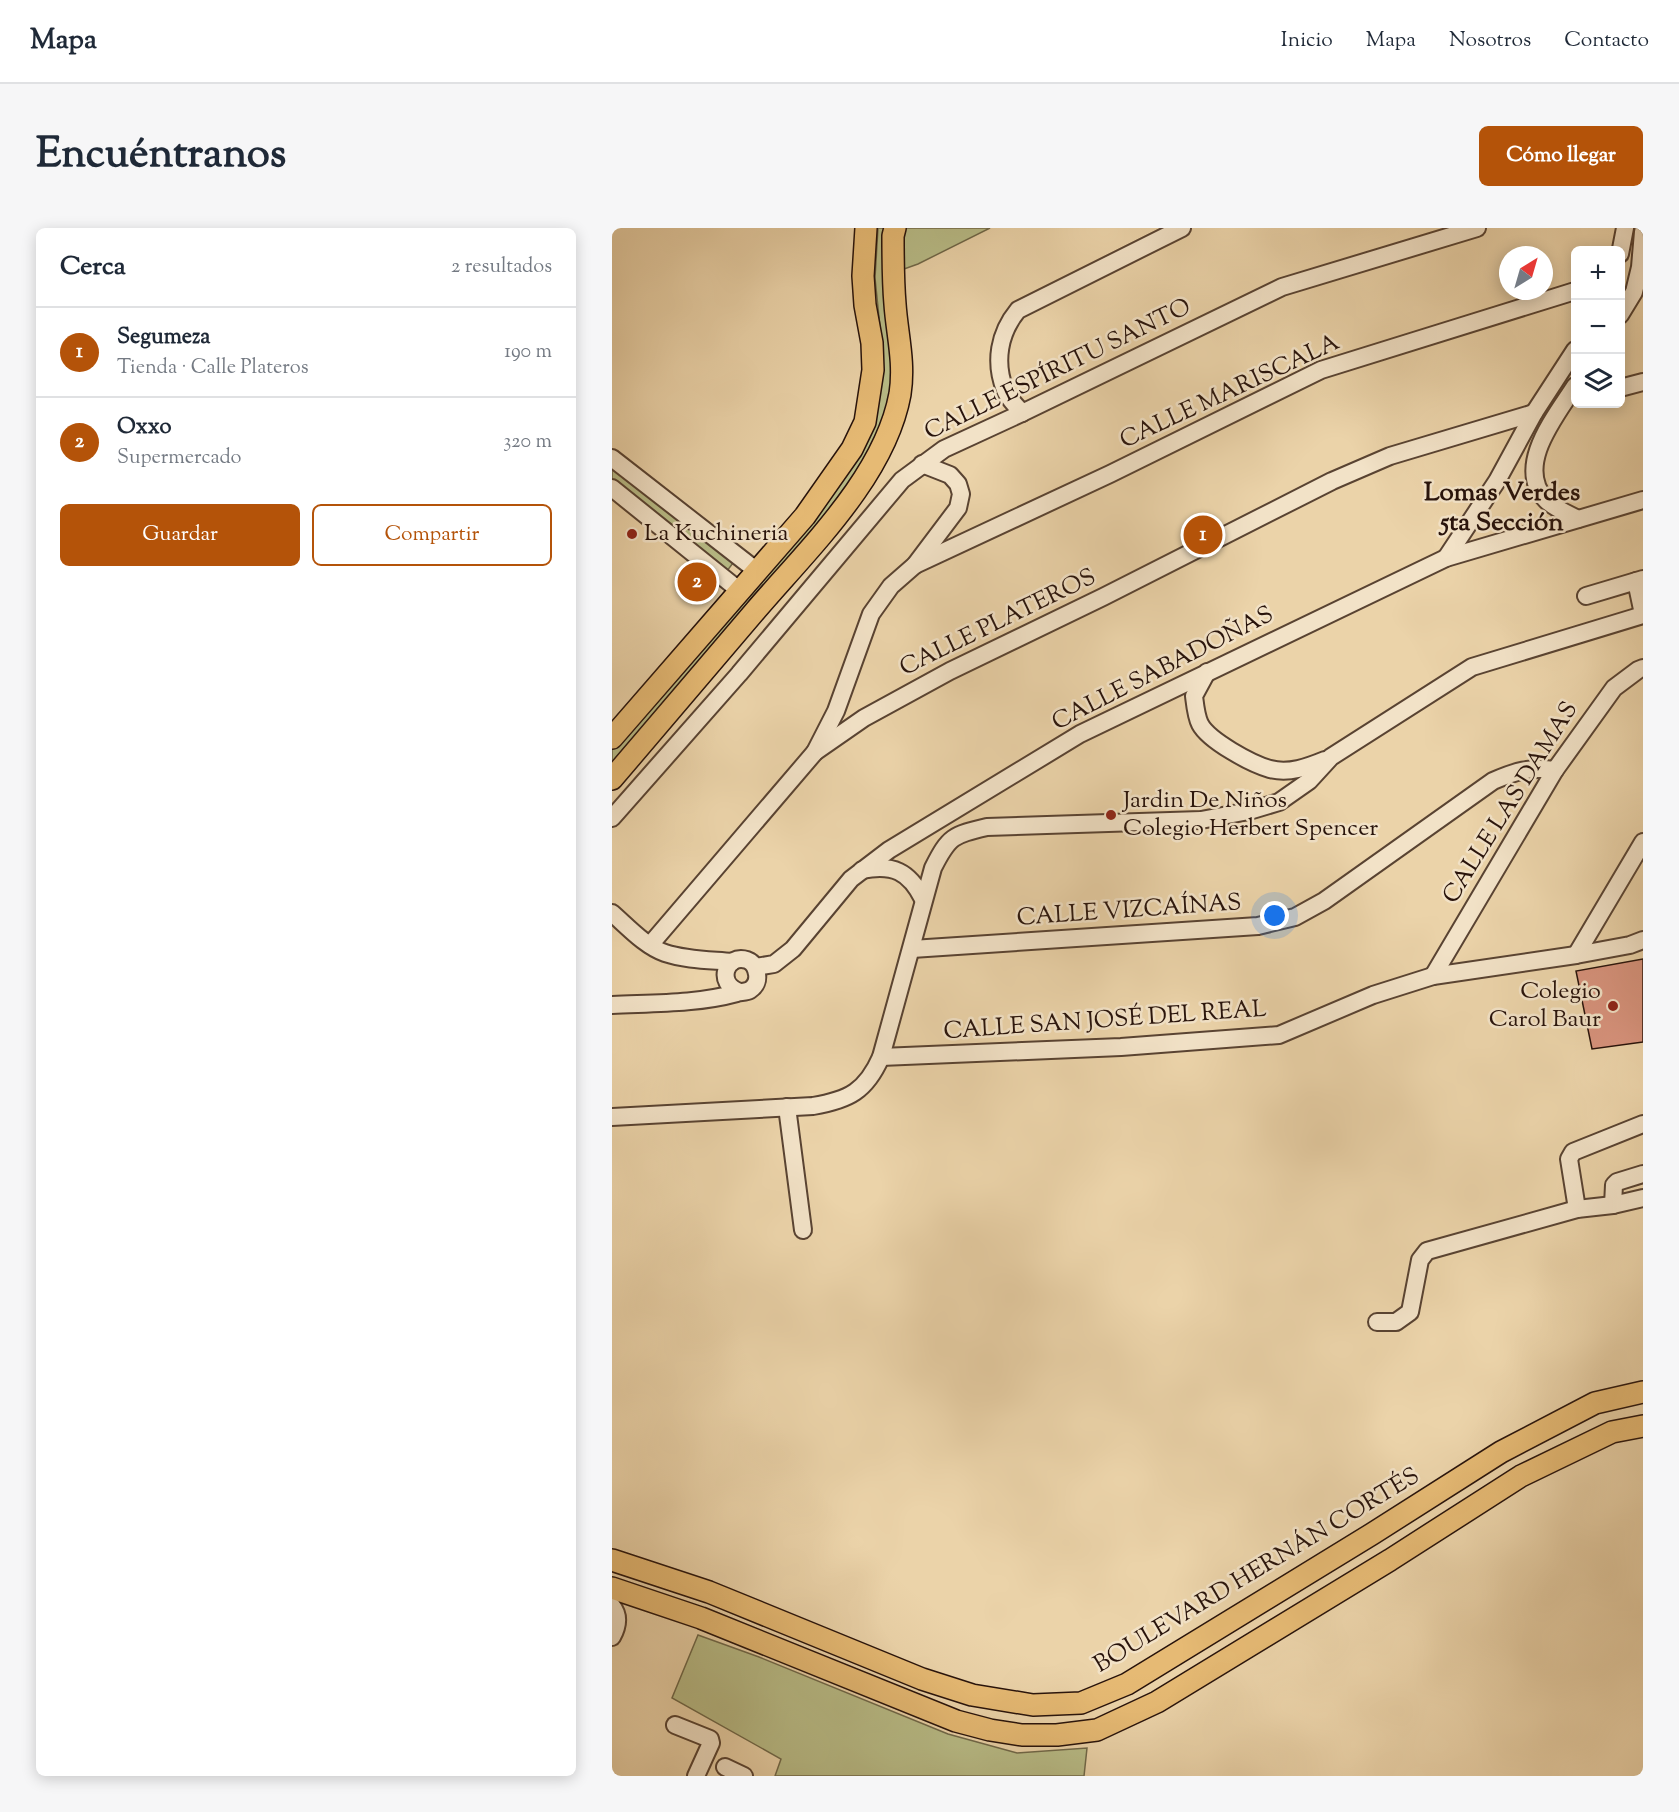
<!DOCTYPE html>
<html lang="es">
<meta charset="utf-8">
<style>
:root{--surface:#fff;--page:#f6f6f7;--text:#1f2937;--muted:#747a83;--line:#e0e1e3;--accent:#b45309}
body{margin:0;font-family:"Sorts Mill Goudy",serif;background:var(--page);color:var(--text)}
.controls{position:absolute;right:18px;top:18px;display:grid;overflow:hidden;border-radius:9px;box-shadow:0 3px 15px #0003}
.controls button{width:54px;height:54px;display:grid;place-items:center;padding:0;border:0;border-bottom:2px solid var(--line);background:var(--surface);color:var(--text);font:30px sans-serif}
.compass{position:absolute;left:887px;top:18px;width:54px;height:54px;border-radius:50%;background:var(--surface);box-shadow:0 3px 15px #0003;rotate:37deg}
.you{position:absolute;left:663px;top:688px;width:21px;height:21px;margin:-15px;border:4px solid #fff;border-radius:50%;background:#1a73e8;box-shadow:0 0 0 9px #1a73e833}
.badge{display:grid;place-items:center;width:39px;height:39px;border-radius:50%;background:var(--accent);color:#fff;font-size:20px;font-weight:700}
.pin{position:absolute;translate:-50% -50%;border:3px solid #fff;box-shadow:0 2px 6px #0006}
.list{margin:0;padding:0;list-style:none}
h2{display:flex;justify-content:space-between;align-items:center;height:78px;margin:0;padding:0 24px;font-size:26px}
h2 small{font-size:20px;font-weight:400;color:var(--muted)}
.list li{display:grid;grid-template-columns:39px 1fr auto;gap:18px;align-items:center;box-sizing:border-box;height:90px;padding:0 24px;border-top:2px solid var(--line)}
.list b{display:block;font-size:22px;white-space:nowrap}
.list p{margin:0;font-size:20px;white-space:nowrap;color:var(--muted)}
.list em{font-size:20px;font-style:normal;color:var(--muted)}
.actions{display:flex;gap:12px;padding:18px 24px}
.actions a{flex:1;padding:14px 0;border:2px solid var(--accent);border-radius:9px;text-align:center;font-size:21px;color:var(--accent)}
.actions .main{background:var(--accent);color:#fff}
.icon{flex:none;width:33px;height:33px;fill:none;stroke:currentColor;stroke-width:2;stroke-linecap:round;stroke-linejoin:round}
.map{position:relative;flex:none;width:1031px;height:1548px;overflow:hidden;border-radius:9px}
header{display:flex;align-items:center;gap:36px;box-sizing:border-box;height:84px;padding:0 30px;background:var(--surface);border-bottom:2px solid var(--line)}
header strong{font-size:28px}
nav{display:flex;gap:33px;margin-inline-start:auto;font-size:21px}
.intro{display:flex;align-items:center;justify-content:space-between;box-sizing:border-box;height:144px;padding:0 36px}
h1{margin:0;font-size:42px}
.button{padding:15px 27px;border-radius:9px;background:var(--accent);color:#fff;font-size:21px;font-weight:700}
main{display:flex;gap:36px;padding:0 36px}
aside{flex:1;background:var(--surface);border-radius:9px;box-shadow:0 3px 15px #0003}
.map>svg:first-child{display:block}
.green{fill:#b8bc87;stroke:#706849;stroke-width:1.5}
.building{fill:#d8937d;stroke:#28130b;stroke-width:1.5}
.lines{fill:none;stroke-linecap:round;stroke-linejoin:round}
.minor-casing{stroke:#594332;stroke-width:20}
.major-casing{stroke:#28130b;stroke-width:24}
.minor{stroke:#f2e2c7;stroke-width:16}
.major{stroke:#e6ba74;stroke-width:21}
.poi-dot{fill:#8f2418;stroke:#f2e2c7;stroke-width:2}
.labels{text-anchor:middle;dominant-baseline:central;stroke-width:5;stroke-linejoin:round;paint-order:stroke}
.street-label{font-size:24px;fill:#28130b;stroke:#f2e2c7}
.poi-label{font-size:24px;fill:#28130b;stroke:#f2e2c7;text-anchor:start}
.neighbourhood-label{font-size:26px;font-weight:bold;fill:#28130b;stroke:#f2e2c7}
</style>
<header>
<strong>Mapa</strong>
<nav><a>Inicio</a><a>Mapa</a><a>Nosotros</a><a>Contacto</a></nav>
</header>
<div class="intro"><h1>Encuéntranos</h1><a class="button">Cómo llegar</a></div>
<main>
<aside>
<h2>Cerca<small>2 resultados</small></h2>
<ul class="list">
<li><span class="badge">1</span><div><b>Segumeza</b><p>Tienda · Calle Plateros</p></div><em>190 m</em></li>
<li><span class="badge">2</span><div><b>Oxxo</b><p>Supermercado</p></div><em>320 m</em></li>
</ul>
<div class="actions"><a class="main">Guardar</a><a>Compartir</a></div>
</aside>
<div class="map">
<svg width="1031" height="1548" viewBox="0 0 1031 1548">
<rect width="100%" height="100%" fill="#ebd3a9"/>
<filter id="stains"><feTurbulence type="fractalNoise" baseFrequency=".00333" numOctaves="4"/><feColorMatrix values="0 0 0 0 .2 0 0 0 0 .09 0 0 0 0 .02 0 0 0 .5 -.17"/></filter>
<radialGradient id="worn" r=".72"><stop offset=".6" stop-color="#630" stop-opacity="0"/><stop offset="1" stop-color="#630" stop-opacity=".3"/></radialGradient>
<g class="green">
<polygon points="266,0 280,0 287,139 265,223 0,549 0,516 220,263 269,109 263,50"/>
<polygon points="284,0 378,0 306,36 281,45"/>
<polygon points="0,237 124,331 115,343 0,256"/>
<polygon points="86,1407 147,1429 336,1506 405,1525 475,1520 472,1548 163,1548 169,1531 60,1470"/>
</g>
<polygon class="building" points="1031,731 1031,814 980,821 964,743"/>
<g class="lines">
<g class="minor-casing">
<g id="minor">
<polyline points="1008,26 1013,0"/>
<polyline points="1008,87 1022,64 1028,39 1031,4"/>
<path d="M963,158C944,188 902,238 934,272C942,280 956,286 966,291"/>
<polyline points="1008,160 1031,154"/>
<path d="M410,185C405,178 396,171 393,162C382,134 387,105 406,82L570,0"/>
<polyline points="0,230 145,343"/>
<polyline points="0,260 128,363"/>
<polyline points="834,330 885,253 922,185 963,122"/>
<polyline points="303,337 498,246 709,142 963,63"/>
<polyline points="1024,353 1031,386"/>
<polyline points="974,368 1031,351"/>
<path d="M595,444L582,468C583,476 584,488 588,496C597,513 640,536 658,541C677,546 696,539 713,532"/>
<polyline points="203,524 252,490 338,443 491,369 720,253 778,228 922,185"/>
<polyline points="0,590 127,446 290,252 332,221 410,185 670,59 865,0"/>
<path d="M250,642C281,636 297,643 311,671"/>
<path d="M0,685C16,699 33,718 53,725C74,732 98,732 120,734"/>
<polyline points="38,717 203,524 224,483 259,386 279,358 303,337 346,280 349,266 346,256 338,247 310,236"/>
<path d="M300,721L646,698L683,689L712,673L881,553C904,543 917,539 943,542"/>
<polyline points="964,727 1031,614"/>
<polyline points="144,739 162,736 181,721 239,651 277,622 468,506 834,330 1031,272"/>
<polyline points="821,748 943,542 1002,460 1026,442 1031,440"/>
<path d="M0,777C41,775 85,776 125,765C129,764 134,764 138,762C144,758 146,752 145,746C144,740 141,734 135,732C114,725 103,756 128,764"/>
<polyline points="269,829 509,819 667,807 761,767 821,748 964,727 1018,717 1031,712"/>
<polyline points="175,879 191,1002"/>
<path d="M0,889L201,878C237,872 254,863 269,829L321,640C337,608 341,607 375,599L589,592L637,583L667,574L697,553L719,529L860,439L1031,387"/>
<polyline points="1001,977 1002,957 1005,954 1031,946"/>
<polyline points="965,981 957,931 961,924 1031,896"/>
<polyline points="765,1094 784,1094 798,1084 808,1032 815,1023 965,981 1001,977 1031,970"/>
<path d="M0,1378C8,1388 6,1398 0,1409"/>
<polyline points="63,1497 98,1511 99,1515 84,1548"/>
<polyline points="113,1539 132,1548"/>
</g>
</g>
<g class="major-casing">
<g id="major">
<polyline points="0,510 193,288 240,221 253,194 261,142 260,115 253,77 251,48 254,0"/>
<path d="M0,551C48,495 96,438 144,382C197,320 273,248 288,166C293,134 285,106 283,76C281,53 281,30 281,8L283,0"/>
<polyline points="0,1332 97,1364 310,1451 360,1467 421,1477 469,1475 515,1456 760,1306 889,1224 983,1175 1031,1164"/>
<polyline points="0,1360 89,1390 344,1493 378,1502 410,1507 445,1507 485,1502 545,1474 778,1332 909,1248 1000,1204 1031,1198"/>
</g>
</g>
<use href="#minor" class="minor"/>
<use href="#major" class="major"/>
</g>
<g class="poi-dot">
<circle cx="20" cy="306" r="6"/>
<circle cx="499" cy="587" r="6"/>
<circle cx="1001" cy="778" r="6"/>
</g>
<g class="labels">
<g class="street-label">
<text transform="translate(446 142) rotate(-26)">CALLE ESPÍRITU SANTO</text>
<text transform="translate(618 164) rotate(-25)">CALLE MARISCALA</text>
<text transform="translate(386 395) rotate(-26)">CALLE PLATEROS</text>
<text transform="translate(551 441) rotate(-27)">CALLE SABADOÑAS</text>
<text transform="translate(899 575) rotate(-58)">CALLE LAS DAMAS</text>
<text transform="translate(517 683) rotate(-4)">CALLE VIZCAÍNAS</text>
<text transform="translate(493 793) rotate(-4)">CALLE SAN JOSÉ DEL REAL</text>
<text transform="translate(645 1343) rotate(-31)">BOULEVARD HERNÁN CORTÉS</text>
</g>
<g class="poi-label">
<text x="32" y="306">La Kuchineria</text>
<text x="511" y="573">Jardin De Niños<tspan x="511" dy="28">Colegio Herbert Spencer</tspan></text>
<text x="989" y="764" text-anchor="end">Colegio<tspan x="989" dy="28">Carol Baur</tspan></text>
</g>
<g class="neighbourhood-label">
<text x="890" y="265">Lomas Verdes<tspan x="890" dy="30">5ta Sección</tspan></text>
</g>
</g>
<rect width="100%" height="100%" filter="url(#stains)"/>
<rect width="100%" height="100%" fill="url(#worn)"/>
</svg>
<div class="controls">
<button>+</button>
<button>−</button>
<button><svg class="icon" aria-label="layers" viewBox="0 0 24 24"><path d="M12 4l9 5-9 5-9-5zM3 14l9 5 9-5"/></svg></button>
</div>
<svg class="compass" viewBox="-18 -18 36 36"><path d="M0-13l5 13h-10z" fill="#e53935"/><path d="M0 13l5-13h-10z" fill="#747a83"/></svg>
<div class="you"></div>
<div class="pin badge" style="left:591px;top:307px">1</div>
<div class="pin badge" style="left:85px;top:354px">2</div>
</div>
</main>
